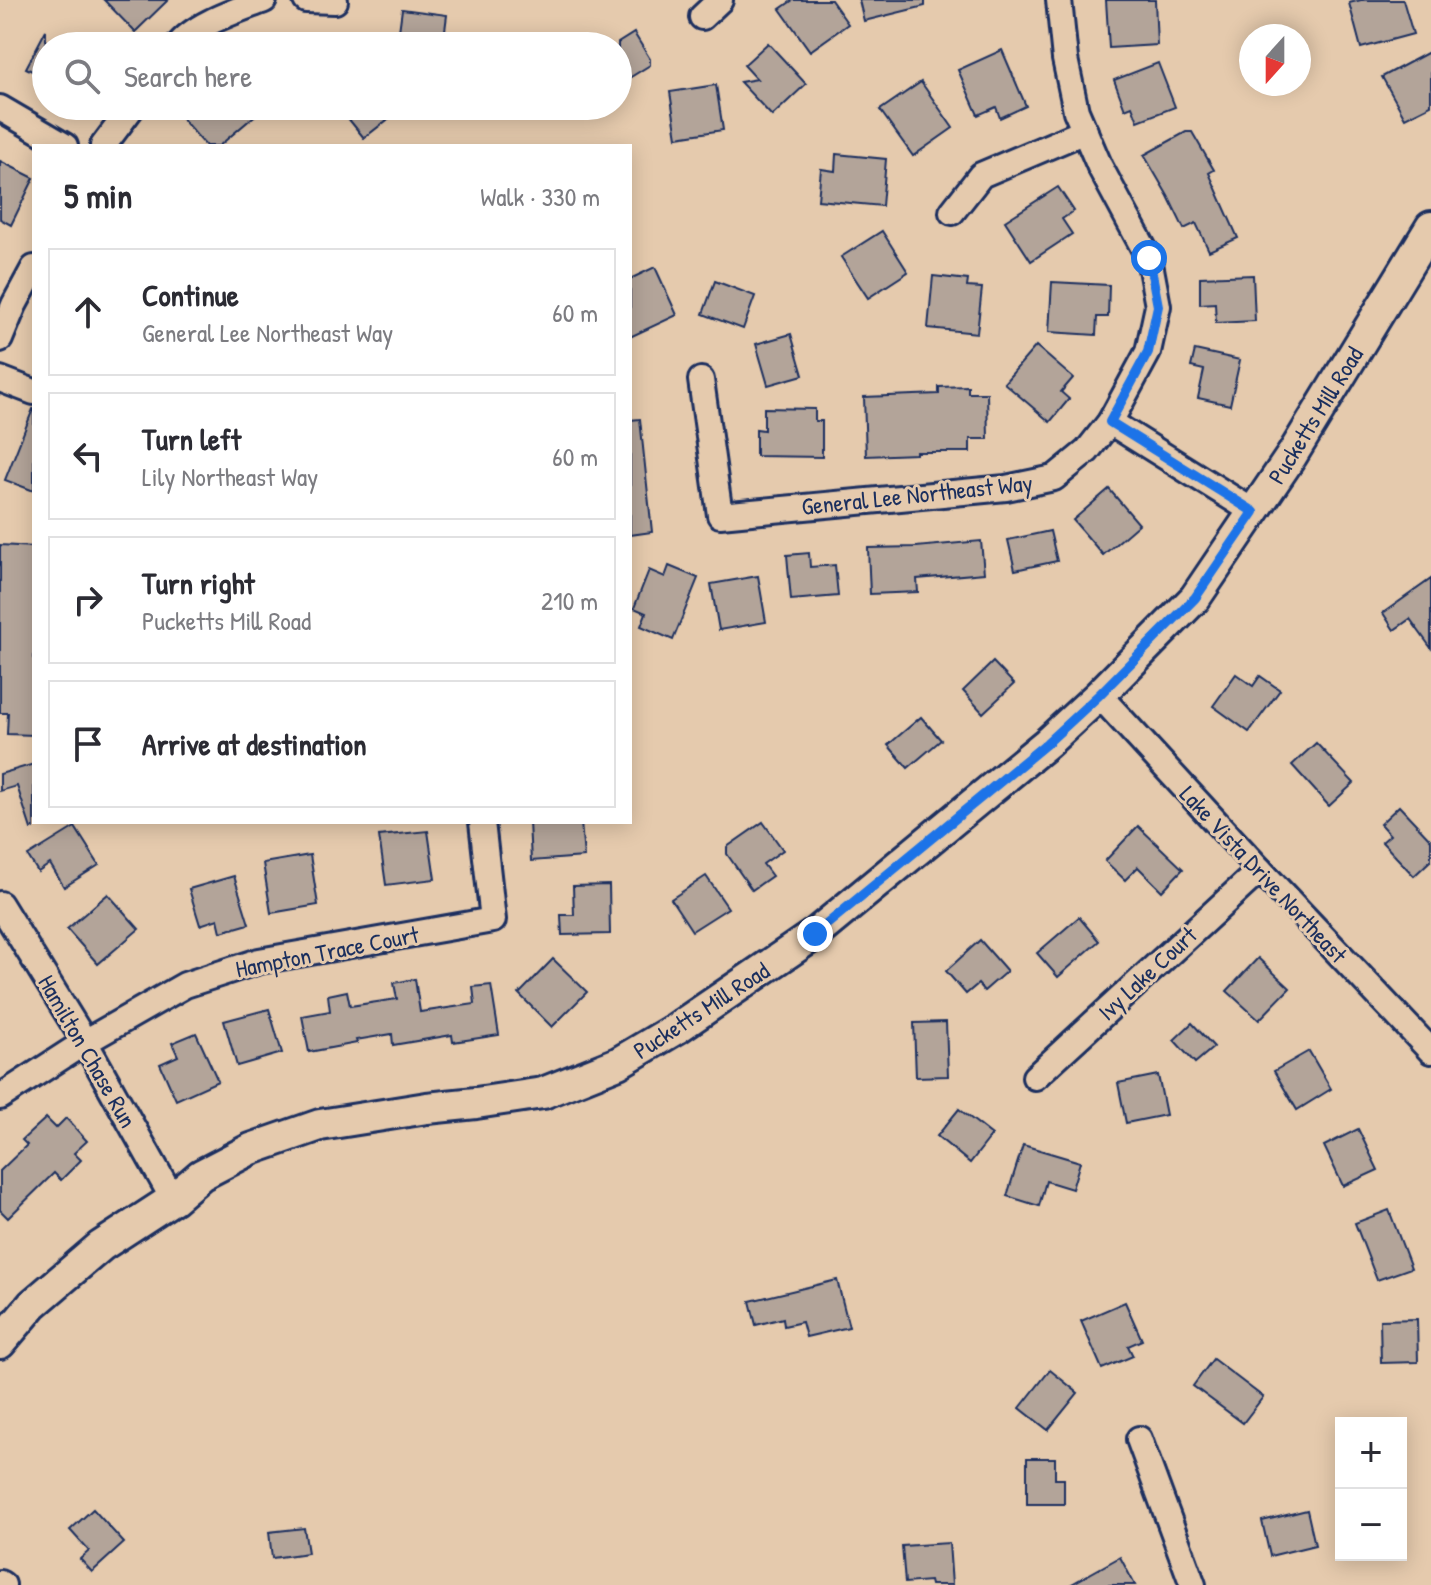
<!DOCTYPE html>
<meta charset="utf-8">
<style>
:root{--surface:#fff;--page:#f2f2f3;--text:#2b2b33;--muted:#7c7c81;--line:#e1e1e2}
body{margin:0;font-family:"Patrick Hand",sans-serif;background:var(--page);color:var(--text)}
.controls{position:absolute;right:24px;bottom:24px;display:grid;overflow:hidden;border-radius:0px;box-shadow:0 4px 20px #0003}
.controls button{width:72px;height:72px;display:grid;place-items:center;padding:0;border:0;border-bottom:2px solid var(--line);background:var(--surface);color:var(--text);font:40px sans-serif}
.compass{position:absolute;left:1239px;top:24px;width:72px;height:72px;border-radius:50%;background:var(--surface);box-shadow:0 4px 20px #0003;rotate:201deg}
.stop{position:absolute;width:24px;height:24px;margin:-18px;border:6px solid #1a73e8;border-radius:50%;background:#fff}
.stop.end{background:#1a73e8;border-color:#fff;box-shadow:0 2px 8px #0008}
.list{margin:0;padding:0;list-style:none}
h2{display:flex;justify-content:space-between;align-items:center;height:104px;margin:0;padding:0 32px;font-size:34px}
h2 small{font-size:26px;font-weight:400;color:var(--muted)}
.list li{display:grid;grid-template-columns:52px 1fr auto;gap:24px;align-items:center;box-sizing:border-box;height:128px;margin:0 16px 16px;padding:0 16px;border:2px solid var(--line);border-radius:0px}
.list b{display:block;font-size:30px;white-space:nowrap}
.list p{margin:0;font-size:26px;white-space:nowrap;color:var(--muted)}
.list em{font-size:26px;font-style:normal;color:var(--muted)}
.icon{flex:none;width:44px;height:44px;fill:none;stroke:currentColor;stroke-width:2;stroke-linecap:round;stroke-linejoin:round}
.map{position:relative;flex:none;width:1431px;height:1585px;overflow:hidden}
.search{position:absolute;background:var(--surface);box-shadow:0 4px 20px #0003;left:32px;top:32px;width:600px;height:88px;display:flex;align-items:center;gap:20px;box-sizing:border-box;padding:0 28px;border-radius:44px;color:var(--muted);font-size:30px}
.panel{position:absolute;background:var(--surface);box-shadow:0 4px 20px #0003;left:32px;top:144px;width:600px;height:680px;border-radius:0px}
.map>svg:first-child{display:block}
.building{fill:#b3a499;stroke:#1b2f5e;stroke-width:2}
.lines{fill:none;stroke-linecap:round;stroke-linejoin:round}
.minor-casing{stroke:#1b2f5e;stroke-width:30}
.tertiary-casing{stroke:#1b2f5e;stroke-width:36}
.minor{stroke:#e5caad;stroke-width:24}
.tertiary{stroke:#e5caad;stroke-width:30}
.route{stroke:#1a73e8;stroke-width:10}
.labels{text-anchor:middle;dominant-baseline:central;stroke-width:6;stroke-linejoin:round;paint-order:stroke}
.street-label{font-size:24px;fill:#1b2f5e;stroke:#e5caad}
</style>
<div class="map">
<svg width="1431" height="1585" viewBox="0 0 1431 1585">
<rect width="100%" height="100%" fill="#e5caad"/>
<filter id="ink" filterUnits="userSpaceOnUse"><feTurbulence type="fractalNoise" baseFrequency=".0125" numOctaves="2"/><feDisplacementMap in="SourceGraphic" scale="16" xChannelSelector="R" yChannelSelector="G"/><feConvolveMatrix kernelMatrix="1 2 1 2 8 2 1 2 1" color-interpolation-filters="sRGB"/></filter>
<g filter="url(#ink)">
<g class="building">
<polygon points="104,0 168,0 135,32"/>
<polygon points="793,0 831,0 848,24 810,51 780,9"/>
<polygon points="859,0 925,0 925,6 864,21"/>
<polygon points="1106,0 1155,0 1157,45 1109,48"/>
<polygon points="1361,0 1403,0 1413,34 1361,48 1349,3"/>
<polygon points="402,9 447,15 443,46 397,46"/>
<polygon points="46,30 46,78 26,68"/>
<polygon points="634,33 650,59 650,65 618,85 618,43"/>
<polygon points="768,43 806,84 772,116 740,82 757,79 744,65"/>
<polygon points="1002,50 1026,106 1000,118 996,107 978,115 958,70"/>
<polygon points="1431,51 1431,105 1405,118 1382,77"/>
<polygon points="1158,63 1175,107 1138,121 1132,106 1125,109 1114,80"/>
<polygon points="921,82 953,128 913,156 880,110"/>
<polygon points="716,85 723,130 677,137 670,92"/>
<polygon points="187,106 266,106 219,146 206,146 178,114"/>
<polygon points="338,106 405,106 364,138"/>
<polygon points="1186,132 1192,132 1214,170 1209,173 1238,238 1209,251 1196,223 1184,229 1168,196 1144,155"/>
<polygon points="836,154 886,159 882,206 818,200 821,169 835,171"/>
<polygon points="0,161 34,178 11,225 0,219"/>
<polygon points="1058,187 1074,211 1062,219 1072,234 1031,261 1005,221"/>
<polygon points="882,231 908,272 868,298 841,257"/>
<polygon points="655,267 677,315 630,337 630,279"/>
<polygon points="1253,275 1255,321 1216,323 1215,303 1200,304 1200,277"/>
<polygon points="933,276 968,280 967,287 982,288 977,333 928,328"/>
<polygon points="715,281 755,296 743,329 703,314"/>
<polygon points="1052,282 1109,285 1108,317 1097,317 1096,335 1049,332"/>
<polygon points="791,334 803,375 768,385 756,344"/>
<polygon points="1036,346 1073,378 1061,392 1069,399 1050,422 1004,383"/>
<polygon points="1195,350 1240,360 1230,405 1198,398 1204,370 1191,367"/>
<polygon points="968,386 968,393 987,393 988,439 970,439 970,452 916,452 916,454 866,456 864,397 939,394 939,387"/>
<polygon points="764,408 815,409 815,421 822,421 822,457 756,456 756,429 764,430"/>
<polygon points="33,409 34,409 34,491 5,480"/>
<polygon points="640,419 652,532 630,535 630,420"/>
<polygon points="1109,489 1139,524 1103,555 1073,520"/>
<polygon points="1050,531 1057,561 1015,570 1008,540"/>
<polygon points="981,541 984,573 917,579 918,592 870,594 868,548 916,547"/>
<polygon points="0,545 34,547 34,735 7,734 8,713 0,713"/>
<polygon points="809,553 810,567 835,565 838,596 791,600 787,555"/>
<polygon points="669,566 698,578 673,640 641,626 646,613 634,608 649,570 665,577"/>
<polygon points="758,576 766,622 719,630 711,584"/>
<polygon points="1431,579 1431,648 1410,619 1394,630 1383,613"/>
<polygon points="993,662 1014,684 983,713 963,691"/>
<polygon points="1236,674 1253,686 1260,676 1280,690 1249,732 1213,706"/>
<polygon points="921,717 941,740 908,768 888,745"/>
<polygon points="1316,743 1354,783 1329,806 1292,765"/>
<polygon points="34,764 34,828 31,829 17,786 0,791 0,774"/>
<polygon points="1399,806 1431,840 1431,860 1414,876 1382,842 1390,835 1380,824"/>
<polygon points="529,822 581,822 584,857 531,861"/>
<polygon points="763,822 783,850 763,864 772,876 752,890 727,854 727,847"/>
<polygon points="1138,826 1183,869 1162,891 1138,867 1125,880 1105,861"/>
<polygon points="75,827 99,865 64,887 50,864 38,872 28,856"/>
<polygon points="428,831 435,879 386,885 379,836"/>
<polygon points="310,855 318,905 271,913 263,863"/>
<polygon points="234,876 249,924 221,932 218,919 200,925 189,889"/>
<polygon points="706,876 728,908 692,931 671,899"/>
<polygon points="609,885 610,934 562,935 561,915 574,915 573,886"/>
<polygon points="108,894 139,929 98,964 67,929"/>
<polygon points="1079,917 1099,941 1058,977 1037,953"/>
<polygon points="980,940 1007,971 984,991 978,984 966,994 946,971"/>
<polygon points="1258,958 1290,988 1259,1020 1227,991"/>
<polygon points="553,959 587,992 552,1027 519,994"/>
<polygon points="415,979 420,1012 475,1004 473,987 491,985 499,1035 453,1042 452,1035 393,1045 392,1034 356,1040 357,1043 309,1052 302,1016 330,1011 328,995 347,991 350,1006 397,999 394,983"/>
<polygon points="269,1009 282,1053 237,1066 224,1021"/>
<polygon points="946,1022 948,1076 916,1077 914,1023"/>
<polygon points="1192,1023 1214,1047 1195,1063 1174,1040"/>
<polygon points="196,1033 218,1081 176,1100 160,1064 178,1056 172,1043"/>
<polygon points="1309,1051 1331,1089 1297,1110 1274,1071"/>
<polygon points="1158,1075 1166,1115 1126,1123 1118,1083"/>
<polygon points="959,1109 992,1135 970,1163 937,1136"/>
<polygon points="46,1118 56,1128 66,1118 87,1141 74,1153 81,1160 61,1180 54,1173 8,1218 0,1210 0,1171 27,1145 22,1140"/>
<polygon points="1358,1129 1378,1170 1343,1186 1324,1146"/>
<polygon points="1023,1145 1080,1162 1072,1189 1046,1181 1039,1206 1007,1196"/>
<polygon points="1389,1210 1411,1268 1377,1280 1355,1223"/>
<polygon points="837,1280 849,1327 806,1337 802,1322 784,1326 783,1318 756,1325 750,1301"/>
<polygon points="1125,1302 1142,1340 1128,1346 1133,1356 1102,1369 1081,1321"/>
<polygon points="1417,1319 1418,1362 1381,1363 1380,1320"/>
<polygon points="1213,1359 1263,1397 1243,1423 1193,1386"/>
<polygon points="1050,1370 1078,1393 1048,1430 1020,1408"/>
<polygon points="1027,1458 1055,1458 1055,1479 1064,1479 1064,1504 1027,1504"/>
<polygon points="93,1509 124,1543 92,1572 80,1559 89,1551 70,1530"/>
<polygon points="1307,1510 1315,1545 1270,1556 1262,1521"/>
<polygon points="304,1528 308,1553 272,1558 269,1532"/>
<polygon points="949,1543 952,1585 931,1585 930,1581 905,1583 902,1546"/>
<polygon points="1120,1557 1135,1585 1070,1585"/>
</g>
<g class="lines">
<g class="minor-casing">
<g id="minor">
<polyline points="306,0 335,1"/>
<polyline points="702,17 720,0"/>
<path d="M178,46C194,24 239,10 264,0"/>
<polyline points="0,108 65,146"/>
<polyline points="103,146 133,106"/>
<polyline points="952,212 981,175 1085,131"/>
<polyline points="0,339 14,305 34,268"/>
<polyline points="0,379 34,392"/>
<polyline points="701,380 720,515 1006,488 1054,478 1087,451 1110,422 1148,352 1158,306 1149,258 1100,167 1076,111 1065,59 1059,0"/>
<polyline points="1110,422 1254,512"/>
<polyline points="1099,695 1260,870 1431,1051"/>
<polyline points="0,904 85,1042 173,1199"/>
<polyline points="1035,1077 1260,870"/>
<polyline points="0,1097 85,1042 185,985 259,961 493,920 482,822"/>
<polyline points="1139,1439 1193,1585"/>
<polyline points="0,1583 3,1585"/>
</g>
</g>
<g class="tertiary-casing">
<polyline id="tertiary" points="0,1343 33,1304 101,1246 173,1199 201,1175 251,1149 320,1125 427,1108 476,1103 543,1093 618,1063 677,1028 815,934 1047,743 1099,695 1195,598 1292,455 1431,227"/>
</g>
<use href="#minor" class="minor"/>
<use href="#tertiary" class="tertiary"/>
</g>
</g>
<g class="lines" filter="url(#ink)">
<polyline class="route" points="815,934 1047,743 1099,695 1195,598 1254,512 1110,422 1148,352 1158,306 1149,258"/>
</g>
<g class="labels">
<g class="street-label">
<text transform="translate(1315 415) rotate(-58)">Pucketts Mill Road</text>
<text transform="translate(917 494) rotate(-6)">General Lee Northeast Way</text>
<text transform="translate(1264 874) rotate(47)">Lake Vista Drive Northeast</text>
<text transform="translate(327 951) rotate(-11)">Hampton Trace Court</text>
<text transform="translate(1147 973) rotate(-43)">Ivy Lake Court</text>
<text transform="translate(701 1010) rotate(-33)">Pucketts Mill Road</text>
<text transform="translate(88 1051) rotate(60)">Hamilton Chase Run</text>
</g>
</g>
</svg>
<div class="controls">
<button>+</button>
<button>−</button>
</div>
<svg class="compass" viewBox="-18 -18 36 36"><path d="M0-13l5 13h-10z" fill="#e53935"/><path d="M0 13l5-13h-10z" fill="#7c7c81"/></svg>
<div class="stop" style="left:1149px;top:258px"></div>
<div class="stop end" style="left:815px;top:934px"></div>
<div class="search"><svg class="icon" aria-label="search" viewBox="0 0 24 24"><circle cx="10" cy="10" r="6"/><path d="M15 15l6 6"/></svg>Search here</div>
<section class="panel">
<h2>5 min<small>Walk · 330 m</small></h2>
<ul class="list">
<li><svg class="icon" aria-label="ahead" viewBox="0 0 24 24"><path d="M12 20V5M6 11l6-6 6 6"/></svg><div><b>Continue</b><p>General Lee Northeast Way</p></div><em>60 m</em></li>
<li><svg class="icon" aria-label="left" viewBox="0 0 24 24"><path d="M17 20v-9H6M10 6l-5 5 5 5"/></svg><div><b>Turn left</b><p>Lily Northeast Way</p></div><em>60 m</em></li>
<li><svg class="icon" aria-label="right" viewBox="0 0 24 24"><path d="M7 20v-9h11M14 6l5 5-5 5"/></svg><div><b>Turn right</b><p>Pucketts Mill Road</p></div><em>210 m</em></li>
<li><svg class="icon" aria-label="arrive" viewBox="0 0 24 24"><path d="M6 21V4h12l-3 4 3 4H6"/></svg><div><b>Arrive at destination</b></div></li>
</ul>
</section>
</div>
